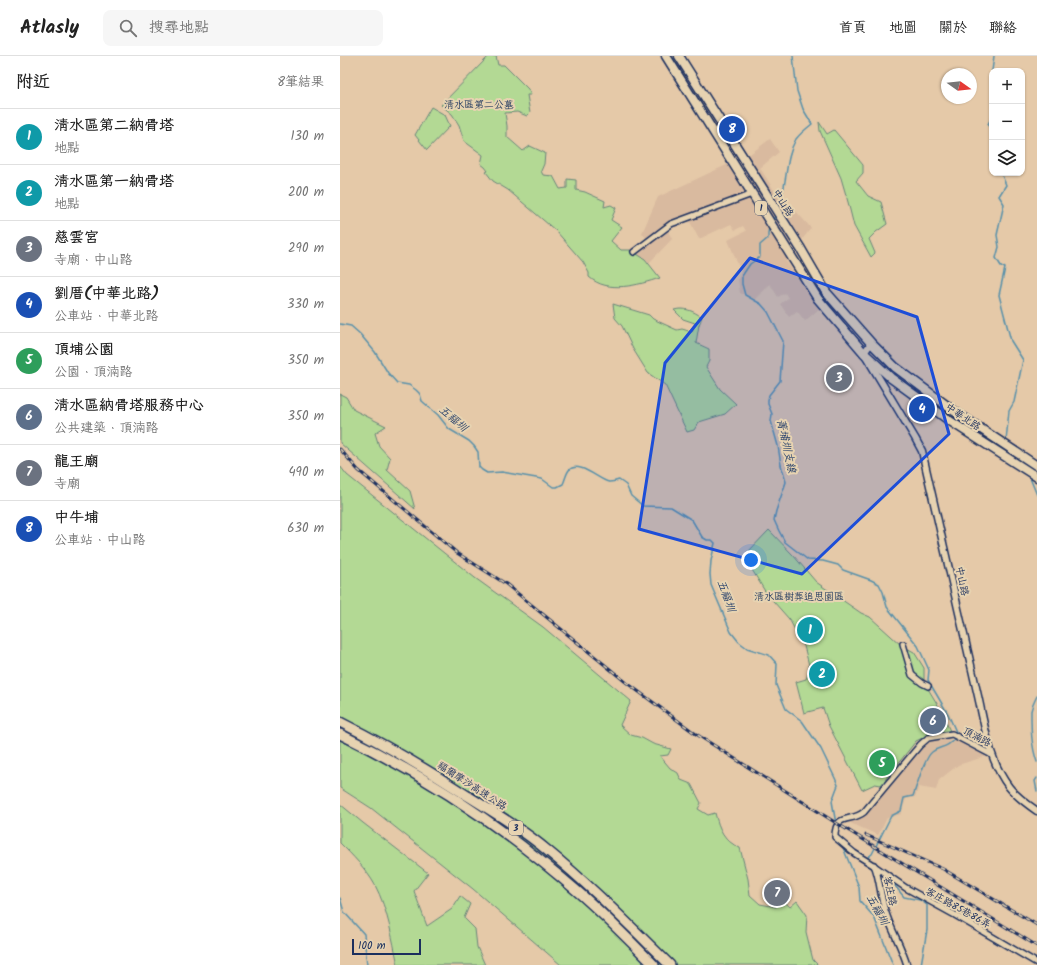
<!DOCTYPE html>
<html lang="zh-TW">
<meta charset="utf-8">
<style>
:root{--surface:#fff;--page:#f6f6f6;--text:#222;--muted:#767676;--line:#e0e0e0;--accent:#c8321e}
body{margin:0;font-family:Kalam,"LXGW WenKai TC",sans-serif;background:var(--page);color:var(--text)}
.controls{position:absolute;right:12px;top:12px;display:grid;overflow:hidden;border-radius:8px;box-shadow:0 1px 3px #0004}
.controls button{width:36px;height:36px;display:grid;place-items:center;padding:0;border:0;border-bottom:1px solid var(--line);background:var(--surface);color:var(--text);font:20px sans-serif}
.compass{position:absolute;left:601px;top:12px;width:36px;height:36px;border-radius:50%;background:var(--surface);box-shadow:0 1px 3px #0004;rotate:105deg}
.scale{position:absolute;left:12px;bottom:10px;width:69px;box-sizing:border-box;padding-left:4px;border:2px solid #1b2f5e;border-top:0;font-size:11px;line-height:14px;white-space:nowrap;color:#1b2f5e;-webkit-text-stroke:3px #e7d3b1;paint-order:stroke}
.you{position:absolute;left:411px;top:504px;width:14px;height:14px;margin:-10px;border:3px solid #fff;border-radius:50%;background:#1a73e8;box-shadow:0 0 0 6px #1a73e833}
.badge{display:grid;place-items:center;width:26px;height:26px;border-radius:50%;background:var(--accent);color:#fff;font-size:13px;font-weight:700}
.pin{position:absolute;translate:-50% -50%;border:2px solid #fff;box-shadow:0 1px 4px #0006}
.list{margin:0;padding:0;list-style:none}
h2{display:flex;justify-content:space-between;align-items:center;height:52px;margin:0;padding:0 16px;font-size:17px}
h2 small{font-size:13px;font-weight:400;color:var(--muted)}
.list li{display:grid;grid-template-columns:26px 1fr auto;gap:12px;align-items:center;box-sizing:border-box;height:56px;padding:0 16px;border-top:1px solid var(--line)}
.list b{display:block;font-size:15px;white-space:nowrap}
.list p{margin:0;font-size:13px;white-space:nowrap;color:var(--muted)}
.list em{font-size:13px;font-style:normal;color:var(--muted)}
.icon{flex:none;width:22px;height:22px;fill:none;stroke:currentColor;stroke-width:2;stroke-linecap:round;stroke-linejoin:round}
.map{position:relative;flex:none;width:697px;height:909px;overflow:hidden}
header{display:flex;align-items:center;gap:24px;box-sizing:border-box;height:56px;padding:0 20px;background:var(--surface);border-bottom:1px solid var(--line)}
header strong{font-size:19px}
nav{display:flex;gap:22px;margin-inline-start:auto;font-size:14px}
.search{width:280px;height:36px;background:var(--page);display:flex;align-items:center;gap:10px;box-sizing:border-box;padding:0 14px;border-radius:8px;color:var(--muted);font-size:15px}
main{display:flex}
aside{flex:1;background:var(--surface)}
.map>svg:first-child{display:block}
.built{fill:#d9ba9f}
.green{fill:#b3d994;stroke:#678479}
.lines{fill:none;stroke-linecap:round;stroke-linejoin:round}
.stream{stroke:#5890aa;stroke-width:1.5}
.minor-casing{stroke:#1b2f5e;stroke-width:8}
.tertiary-casing{stroke:#1b2f5e;stroke-width:9}
.primary-casing{stroke:#1b2f5e;stroke-width:11}
.motorway-casing{stroke:#1b2f5e;stroke-width:12}
.minor{stroke:#e7d3b1;stroke-width:5}
.tertiary{stroke:#e7d3b1;stroke-width:6}
.primary{stroke:#e7d3b1;stroke-width:8}
.motorway{stroke:#e7d3b1;stroke-width:9}
.rail-casing{stroke:#1b2f5e;stroke-width:3}
.rail{stroke:#e7d3b1;stroke-width:1.5;stroke-dasharray:4.5;stroke-linecap:butt}
.marked{fill:#1d4ed8;fill-opacity:0.2;stroke:#1d4ed8;stroke-width:3;stroke-linejoin:round}
.labels{text-anchor:middle;dominant-baseline:central;stroke-width:4;stroke-linejoin:round;paint-order:stroke}
.shield{fill:#e7d3b1;stroke:#586077;stroke-width:1}
.shield-label{font-size:9px;font-weight:bold;fill:#1b2f5e}
.park-label{font-size:10px;fill:#2a4063;stroke:#e7d3b1}
.street-label{font-size:10px;fill:#1b2f5e;stroke:#e7d3b1}
.water-label{font-size:11px;font-style:italic;fill:#253f6b;stroke:#e7d3b1}
</style>
<header>
<strong>Atlasly</strong>
<div class="search"><svg class="icon" aria-label="search" viewBox="0 0 24 24"><circle cx="10" cy="10" r="6"/><path d="M15 15l6 6"/></svg>搜尋地點</div>
<nav><a>首頁</a><a>地圖</a><a>關於</a><a>聯絡</a></nav>
</header>
<main>
<aside>
<h2>附近<small>8筆結果</small></h2>
<ul class="list">
<li><span class="badge" style="background:#0f9aa8">1</span><div><b>清水區第二納骨塔</b><p>地點</p></div><em>130 m</em></li>
<li><span class="badge" style="background:#0f9aa8">2</span><div><b>清水區第一納骨塔</b><p>地點</p></div><em>200 m</em></li>
<li><span class="badge" style="background:#6b7280">3</span><div><b>慈雲宮</b><p>寺廟 · 中山路</p></div><em>290 m</em></li>
<li><span class="badge" style="background:#1a4fb4">4</span><div><b>劉厝(中華北路)</b><p>公車站 · 中華北路</p></div><em>330 m</em></li>
<li><span class="badge" style="background:#2e9e5b">5</span><div><b>頂埔公園</b><p>公園 · 頂湳路</p></div><em>350 m</em></li>
<li><span class="badge" style="background:#5c6f8a">6</span><div><b>清水區納骨塔服務中心</b><p>公共建築 · 頂湳路</p></div><em>350 m</em></li>
<li><span class="badge" style="background:#6b7280">7</span><div><b>龍王廟</b><p>寺廟</p></div><em>490 m</em></li>
<li><span class="badge" style="background:#1a4fb4">8</span><div><b>中牛埔</b><p>公車站 · 中山路</p></div><em>630 m</em></li>
</ul>
</aside>
<div class="map">
<svg width="697" height="909" viewBox="0 0 697 909">
<rect width="100%" height="100%" fill="#e5c9a8"/>
<filter id="ink" filterUnits="userSpaceOnUse"><feTurbulence type="fractalNoise" baseFrequency=".025" numOctaves="2"/><feDisplacementMap in="SourceGraphic" scale="8" xChannelSelector="R" yChannelSelector="G"/><feConvolveMatrix kernelMatrix="1 2 1 2 8 2 1 2 1" color-interpolation-filters="sRGB"/></filter>
<g filter="url(#ink)">
<g class="built">
<polygon points="430,83 439,96 420,112 439,142 444,142 471,172 446,205 479,253 465,265 457,255 449,261 440,248 448,242 445,237 438,241 430,228 415,243 400,237 398,223 401,216 388,184 406,175 403,170 395,174 391,168 359,183 349,164 333,169 327,173 332,183 309,207 305,203 295,198 307,183 302,177 318,141 410,98"/>
<polygon points="594,683 606,683 620,686 647,700 618,709 599,724 596,734 579,731 575,741 566,743 561,758 547,762 538,779 508,766 526,759 581,692"/>
</g>
<g class="green">
<path d="M149,0H156L158,9H164L188,33L191,39H187L190,57L187,60L177,56L165,57L167,70V81L183,95L190,90L205,97L204,108L201,115L203,119L213,120L220,133L227,132V123L236,124V134L245,136L265,145L264,151L271,149L276,152L271,164L282,171L271,185L281,194H290L305,203L320,222C298,229 268,238 249,221V217L243,206L216,175L168,134L153,125L146,116L148,115L145,111L141,108L143,99L124,85L119,69L112,58L101,49Z"/>
<polygon points="91,51 105,59 110,70 87,94 75,79"/>
<polygon points="479,66 487,78 494,74 523,109 523,117 516,125 528,140 541,146 547,168 536,176 529,183 535,197 531,201 514,170 508,146 501,122 480,75"/>
<path d="M273,248L309,259L313,263L337,274L342,273L352,276L355,267L343,263L334,254C345,251 353,255 362,261L359,269L356,287L369,293V305L366,311L380,333L396,348L385,358L359,366L354,374L347,376L325,329L308,317L293,293L282,270L275,262Z"/>
<polygon points="0,338 6,341 14,354 46,370 35,377 39,390 50,402 47,414 70,435 75,453 0,387"/>
<path d="M0,410L7,419L135,522L203,571L291,645L280,669L291,679L302,682L313,688L331,693L328,699L320,700L330,712L338,717L341,724L351,728L361,747L358,753L368,759L375,757C379,773 384,785 400,792L408,823L410,839L420,848L436,851L443,844L450,851L457,845L467,859L466,876L473,904L478,909H221L133,833L31,752L0,732Z"/>
<polygon points="429,474 453,499 476,526 521,557 530,561 561,589 574,596 584,612 584,626 599,651 610,675 595,676 576,685 541,729 535,728 522,734 489,670 483,652 464,657 456,626 466,623 470,613 464,590 449,563 426,537 411,512 407,497"/>
<path d="M0,748L23,767L88,817L74,835L87,870L112,853L120,840L130,848L124,862L135,873L137,891L145,909H58C52,882 48,854 35,829C26,813 13,800 0,787Z"/>
</g>
<g class="lines">
<g class="stream">
<polyline points="652,15 654,0"/>
<polyline points="652,18 652,25"/>
<polyline points="652,61 648,68 652,73"/>
<polyline points="661,117 666,129 659,140 664,148 657,179 659,191 656,202 661,210 665,212 659,239 671,285 683,304 674,346 669,355 666,385"/>
<path d="M438,152C448,130 444,104 456,83C460,78 467,72 472,68L463,53L457,35L453,0"/>
<polyline points="433,165 436,157"/>
<polyline points="429,172 428,177 428,182 420,189 420,201 410,208 402,220 402,228 405,239 421,248 428,256 443,285 440,325 429,339 428,344 428,348 432,358 431,365 438,390 441,409 446,426 436,455 434,464 439,475 445,486 468,504 483,505 498,509 503,514 531,524 539,528 543,536 547,551 578,590 589,614 588,624 608,658 617,678"/>
<path d="M0,268L11,270L20,278L35,296L48,317L57,327L69,329L76,334L80,338L82,345L98,359L109,373L129,385L134,390L138,396L139,411L142,414L147,417L162,416L202,423L213,431H217L223,428C225,424 226,418 229,414C239,404 259,424 269,426C272,426 276,425 279,424L286,429L291,440L303,450L331,451L352,464L362,481L367,484H372L375,487L371,505L370,518L371,529L391,576L399,586L407,592L429,599L437,608L436,629L446,653L462,665L481,693L495,722L498,729L492,745L496,768"/>
<polyline points="687,419 690,422 697,439"/>
<path d="M697,640C695,644 692,650 691,655C691,672 691,689 697,706"/>
<polyline points="697,722 695,725 697,735"/>
<polyline points="502,789 519,831 520,845 534,861 553,909"/>
<path d="M528,803V801L532,798L551,760L561,755L564,742L573,740C577,730 584,702 592,696C600,689 606,694 616,681"/>
<polyline points="538,816 552,826 564,841 580,844 587,849 587,874 581,909"/>
<polyline points="0,842 4,856 24,878 27,909"/>
</g>
<g class="minor-casing">
<g id="minor">
<polyline points="294,196 331,168 412,138"/>
<polyline points="563,588 572,619 582,627 588,630"/>
<path d="M652,699L612,678L588,682L580,689L524,756C511,767 495,756 495,781L514,797L533,809L566,832L615,859L697,907"/>
<path d="M534,809C541,825 540,844 547,860C553,877 562,892 567,909"/>
</g>
</g>
<g class="tertiary-casing">
<path id="tertiary" d="M531,287L524,297L575,382L582,395L638,640C645,671 649,705 669,731C676,740 687,748 697,755"/>
</g>
<g class="primary-casing">
<g id="primary">
<polyline points="326,0 478,243 524,297 551,322 610,365 697,421"/>
<polyline points="339,0 461,193 486,236 531,287 555,311 614,355 697,410"/>
</g>
</g>
<g class="motorway-casing">
<g id="motorway">
<path d="M0,666C42,687 83,711 123,737C152,755 182,773 208,795C251,830 290,870 330,909"/>
<path d="M0,678C85,719 166,773 237,835C264,858 289,884 314,909"/>
</g>
</g>
<use href="#minor" class="minor"/>
<use href="#tertiary" class="tertiary"/>
<use href="#primary" class="primary"/>
<use href="#motorway" class="motorway"/>
<g class="rail-casing">
<g id="rail">
<polyline points="0,393 18,414 117,497 166,528 287,627 356,678 493,765 697,890"/>
<polyline points="526,779 603,813 697,869"/>
</g>
</g>
<use href="#rail" class="rail"/>
</g>
</g>
<path class="marked" d="M410,202L577,261L609,378L462,518L299,473L325,307Z"/>
<g class="labels">
<g class="shield">
<rect x="415" y="145" width="12" height="14" rx="3"/>
<rect x="169" y="765" width="14" height="14" rx="3"/>
</g>
<g class="shield-label">
<text x="421" y="152">1</text>
<text x="176" y="772">3</text>
</g>
<g class="park-label">
<text x="139" y="49">清水區第二公墓</text>
<text x="459" y="541">清水區樹葬追思園區</text>
</g>
<g class="street-label">
<text transform="translate(443 147) rotate(58)">中山路</text>
<text transform="translate(623 361) rotate(34)">中華北路</text>
<text transform="translate(622 525) rotate(78)">中山路</text>
<text transform="translate(637 681) rotate(27)">頂湳路</text>
<text transform="translate(132 730) rotate(33)">福爾摩沙高速公路</text>
<text transform="translate(550 835) rotate(78)">客庄路</text>
<text transform="translate(618 852) rotate(29)">客庄路85巷86弄</text>
</g>
<g class="water-label">
<text transform="translate(113 363) rotate(41)">五福圳</text>
<text transform="translate(446 390) rotate(78)">菁埔圳支線</text>
<text transform="translate(386 540) rotate(70)">五福圳</text>
<text transform="translate(537 854) rotate(61)">五福圳</text>
</g>
</g>
</svg>
<div class="controls">
<button>+</button>
<button>−</button>
<button><svg class="icon" aria-label="layers" viewBox="0 0 24 24"><path d="M12 4l9 5-9 5-9-5zM3 14l9 5 9-5"/></svg></button>
</div>
<svg class="compass" viewBox="-18 -18 36 36"><path d="M0-13l5 13h-10z" fill="#e53935"/><path d="M0 13l5-13h-10z" fill="#767676"/></svg>
<div class="scale">100 m</div>
<div class="you"></div>
<div class="pin badge" style="left:470px;top:574px;background:#0f9aa8">1</div>
<div class="pin badge" style="left:482px;top:618px;background:#0f9aa8">2</div>
<div class="pin badge" style="left:499px;top:322px;background:#6b7280">3</div>
<div class="pin badge" style="left:582px;top:353px;background:#1a4fb4">4</div>
<div class="pin badge" style="left:542px;top:707px;background:#2e9e5b">5</div>
<div class="pin badge" style="left:593px;top:665px;background:#5c6f8a">6</div>
<div class="pin badge" style="left:437px;top:837px;background:#6b7280">7</div>
<div class="pin badge" style="left:392px;top:73px;background:#1a4fb4">8</div>
</div>
</main>
